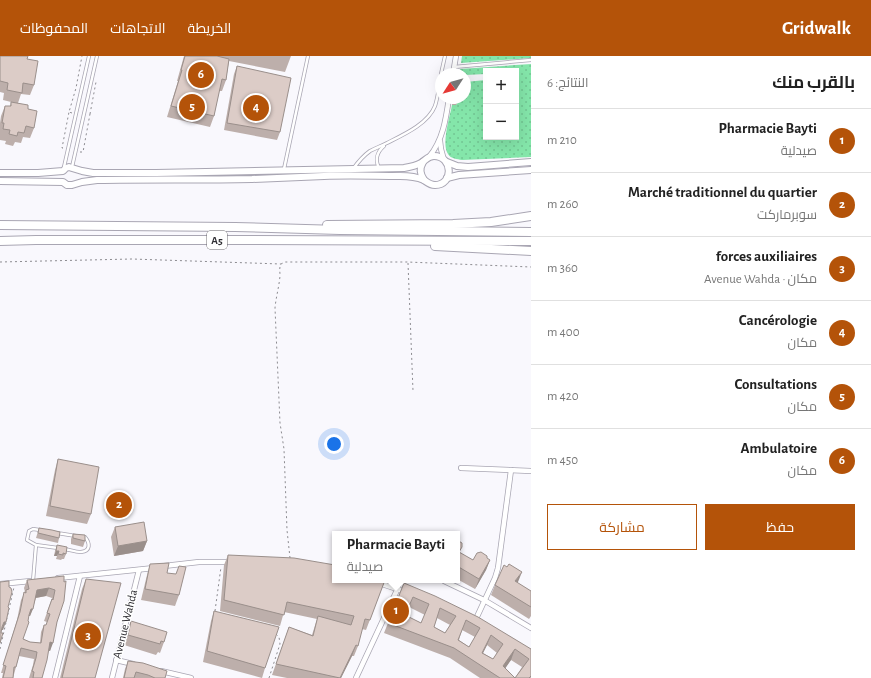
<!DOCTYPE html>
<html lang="ar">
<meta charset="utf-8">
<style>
:root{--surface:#fff;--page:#f2f2f2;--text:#222;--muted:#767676;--line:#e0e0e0;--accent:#b45309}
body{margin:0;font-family:"Alegreya Sans",Cairo,sans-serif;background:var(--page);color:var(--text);direction:rtl}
.controls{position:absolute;right:12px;top:12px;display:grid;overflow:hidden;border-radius:0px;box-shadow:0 4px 16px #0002}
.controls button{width:36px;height:36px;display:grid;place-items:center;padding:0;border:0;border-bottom:1px solid var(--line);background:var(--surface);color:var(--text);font:20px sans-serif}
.compass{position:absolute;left:435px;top:12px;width:36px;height:36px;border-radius:50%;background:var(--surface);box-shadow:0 4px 16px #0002;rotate:234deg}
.you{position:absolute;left:334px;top:388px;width:14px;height:14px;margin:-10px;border:3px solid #fff;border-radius:50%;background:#1a73e8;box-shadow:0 0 0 6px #1a73e833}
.badge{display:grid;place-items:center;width:26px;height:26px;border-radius:50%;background:var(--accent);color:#fff;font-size:13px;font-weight:700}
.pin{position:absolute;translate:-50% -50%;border:2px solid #fff;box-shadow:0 1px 4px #0006}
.popup{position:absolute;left:332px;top:475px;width:128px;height:52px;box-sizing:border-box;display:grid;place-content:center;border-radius:0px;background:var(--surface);filter:drop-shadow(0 1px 3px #0005);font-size:13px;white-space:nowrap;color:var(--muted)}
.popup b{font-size:15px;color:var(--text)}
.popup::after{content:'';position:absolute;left:50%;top:100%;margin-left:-8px;border:8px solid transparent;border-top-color:var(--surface)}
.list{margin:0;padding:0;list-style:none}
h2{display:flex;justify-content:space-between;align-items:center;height:52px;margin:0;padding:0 16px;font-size:17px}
h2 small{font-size:13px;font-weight:400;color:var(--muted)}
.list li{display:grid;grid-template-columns:26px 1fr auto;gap:12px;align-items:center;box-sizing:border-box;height:64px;padding:0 16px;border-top:1px solid var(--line)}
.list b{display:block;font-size:15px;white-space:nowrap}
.list p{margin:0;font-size:13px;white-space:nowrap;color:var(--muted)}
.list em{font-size:13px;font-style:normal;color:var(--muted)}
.actions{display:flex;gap:8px;padding:12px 16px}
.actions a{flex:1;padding:9px 0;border:1px solid var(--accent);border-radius:0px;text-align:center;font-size:14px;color:var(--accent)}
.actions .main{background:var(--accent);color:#fff}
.map{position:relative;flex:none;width:531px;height:622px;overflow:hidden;direction:ltr}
header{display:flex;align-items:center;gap:24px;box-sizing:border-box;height:56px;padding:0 20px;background:var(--accent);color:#fff}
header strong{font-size:19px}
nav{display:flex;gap:22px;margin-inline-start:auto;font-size:14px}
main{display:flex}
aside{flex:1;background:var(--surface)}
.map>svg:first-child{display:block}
.grass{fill:url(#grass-dots)}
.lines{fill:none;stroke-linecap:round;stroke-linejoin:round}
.service-casing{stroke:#a9a6b3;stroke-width:4}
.minor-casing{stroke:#a9a6b3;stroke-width:6}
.tertiary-casing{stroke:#a9a6b3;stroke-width:8}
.motorway-casing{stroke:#a9a6b3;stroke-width:10}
.path{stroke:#8c8b90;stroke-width:1;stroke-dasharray:2 3;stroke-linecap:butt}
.service{stroke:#fff;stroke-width:2.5}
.minor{stroke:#fff;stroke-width:4.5}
.tertiary{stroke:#fff;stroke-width:6}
.motorway{stroke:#fff;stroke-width:8}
.wall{fill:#bdafab;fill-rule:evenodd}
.shaded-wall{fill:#9a8f8b}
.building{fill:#dcccc7;stroke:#9a8f8b;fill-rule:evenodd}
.labels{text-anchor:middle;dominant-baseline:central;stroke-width:3;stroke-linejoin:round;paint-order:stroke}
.shield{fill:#fff;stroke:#6e6d71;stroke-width:1}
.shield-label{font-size:11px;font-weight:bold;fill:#302f34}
.street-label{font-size:12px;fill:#302f34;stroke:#fff}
</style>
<header>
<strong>Gridwalk</strong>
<nav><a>الخريطة</a><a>الاتجاهات</a><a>المحفوظات</a></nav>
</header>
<main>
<aside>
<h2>بالقرب منك<small>النتائج: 6</small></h2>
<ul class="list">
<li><span class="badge">1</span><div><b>Pharmacie Bayti</b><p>صيدلية</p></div><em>210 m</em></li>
<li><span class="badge">2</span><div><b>Marché traditionnel du quartier</b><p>سوبرماركت</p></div><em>260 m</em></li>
<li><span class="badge">3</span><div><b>forces auxiliaires</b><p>مكان · Avenue Wahda</p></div><em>360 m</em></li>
<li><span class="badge">4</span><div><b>Cancérologie</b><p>مكان</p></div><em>400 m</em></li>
<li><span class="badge">5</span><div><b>Consultations</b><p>مكان</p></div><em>420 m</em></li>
<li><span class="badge">6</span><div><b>Ambulatoire</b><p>مكان</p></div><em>450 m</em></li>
</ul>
<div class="actions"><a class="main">حفظ</a><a>مشاركة</a></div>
</aside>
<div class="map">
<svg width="531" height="622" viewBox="0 0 531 622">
<defs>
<pattern id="grass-dots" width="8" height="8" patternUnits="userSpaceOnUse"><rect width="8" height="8" fill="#84e6aa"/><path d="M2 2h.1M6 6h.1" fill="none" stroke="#72c693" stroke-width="1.8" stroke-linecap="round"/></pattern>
</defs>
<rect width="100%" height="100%" fill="#f9f8fd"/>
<g class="grass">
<polygon points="462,0 531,0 531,2 461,7"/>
<path d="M531,8V101L462,104C457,103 451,103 448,98C441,88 450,60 452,49H456L458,42H465V26L486,24V81H516V15H486V18L465,19V18H459L460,13Z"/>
</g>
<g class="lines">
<g class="service-casing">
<g id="service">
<polyline points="454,11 531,4"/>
<polyline points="441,18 445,0"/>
<polyline points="64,111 89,0"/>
<polyline points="72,111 97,0"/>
<path d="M379,112C375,104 377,96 384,90"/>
<polyline points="284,113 308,0"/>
<path d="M353,113C358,106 363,100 370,95C376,92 381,90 387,87C403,79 428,68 435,50C438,41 439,30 441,20"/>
<polyline points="57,477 76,480"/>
<polyline points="36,489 58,492"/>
<path d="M65,493C70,494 76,496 81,496C91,495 90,487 85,481H83"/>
<polyline points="33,525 36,489 27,484 29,475 33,473 40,474"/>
</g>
</g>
<g class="minor-casing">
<g id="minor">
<polyline points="453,18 456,0"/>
<polyline points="440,85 441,93 444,104"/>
<path d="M429,101C443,84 446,63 449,42"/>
<polyline points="461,412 531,415"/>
<polyline points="164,510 199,506 230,506"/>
<polyline points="58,522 154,512"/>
<polyline points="370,524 406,536"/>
<polyline points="444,525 484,544 531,572"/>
<polyline points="0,528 31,525"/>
<polyline points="475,565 495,522 498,512 511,414"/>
<polyline points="116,604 133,608"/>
<polyline points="161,615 191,622"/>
<polyline points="55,622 80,520"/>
<polyline points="112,622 139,514"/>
<polyline points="356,622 398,532"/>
</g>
</g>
<g class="tertiary-casing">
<g id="tertiary">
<path d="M423,106C419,113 420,118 424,124"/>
<polyline points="447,106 457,110 468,111 531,106"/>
<path d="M0,117H38L63,115L66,112L69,111L72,112L82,115L93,117H156L404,112C410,111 416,110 421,107C426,104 428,100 434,100C453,100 454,129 435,129C430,129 428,127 424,124C417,121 408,120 400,120C375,120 350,119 324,120C300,121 276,122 252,123C200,124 148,123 97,124L82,126L72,129H67L63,126L0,125"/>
<polyline points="447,122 459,119 531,114"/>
</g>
</g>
<g class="motorway-casing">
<g id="motorway">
<polyline points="0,169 235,171 340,174 531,176"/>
<polyline points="327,169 453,168 491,166 531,160"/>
<polyline points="0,185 36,184 241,184 531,185"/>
<polyline points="435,190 531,195"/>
</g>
</g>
<g class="path">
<polyline points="72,57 69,56 76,32 82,0"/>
<polyline points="90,58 96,26"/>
<polyline points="63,92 62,92 69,56"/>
<polyline points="80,96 83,96 90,58"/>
<polyline points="0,206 132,203 281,208"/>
<polyline points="408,207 413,335"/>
<path d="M290,502L287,474L284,393L280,367L275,252C276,241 279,231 280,220C280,215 279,212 281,208L285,206H407L531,211"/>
<polyline points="215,555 221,511"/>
<polyline points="0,593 14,531"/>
<polyline points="269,622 280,588 279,581 276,578"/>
</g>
<use href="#service" class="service"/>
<use href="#minor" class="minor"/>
<use href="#tertiary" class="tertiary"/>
<use href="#motorway" class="motorway"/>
</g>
<g class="wall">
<polygon points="0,0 27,3 34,29 30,39 21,38 18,47 28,53 34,72 30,82 23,81 21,87 15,86 13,90 5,88 6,85 0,84 0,67 1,60 5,50 10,50 11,46 3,44 4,37 0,36"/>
<polygon points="184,0 291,0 285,16 229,5 226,24 222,35 219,35 214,60 210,71 167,61 178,25 177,25"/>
<polygon points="237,10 280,76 277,84 224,74 234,18"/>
<polygon points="453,42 458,42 456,49 452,49"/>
<polygon points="58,403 91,458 87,468 46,460 55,414"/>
<polygon points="115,471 147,485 143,495 114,500 111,481"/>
<polygon points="39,472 59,482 58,487 36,482"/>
<polygon points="73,478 85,485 83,491 71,488 71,483"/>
<polygon points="457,484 460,497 473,504 490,504 486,514 475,533 457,523"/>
<polygon points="57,489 66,498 64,503 62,503 61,504 56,503 57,500 54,500 55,495"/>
<polygon points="228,499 385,524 366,574 362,573 358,590 354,600 352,600 341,622 287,622 272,619 289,571 312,579 317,563 284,556 280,570 220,555 224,509"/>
<polygon points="150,508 167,517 179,539 175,550 141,544 147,519"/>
<path d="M64,520L57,566L50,595L48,594L42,622H29L33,609L34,603L19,600L13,622H2L3,617H1L17,564L21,544L25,536L24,532L27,524ZM46,540L52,542L44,565L47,566L46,569H44L41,576L40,587L30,586L23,583L28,560H30L36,542Z"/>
<polygon points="86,523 95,622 60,622 82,533"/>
<path d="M404,527L531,593V622H480L450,602L384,577ZM409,551L425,559L421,567L405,560ZM437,562L450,569L445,577L434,571ZM462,574L475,581L469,591L459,584ZM487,589L497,597L493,603L483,597ZM511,604L522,611L515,622L505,612Z"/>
<polygon points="517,527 531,535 531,560 529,563 491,539 495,529"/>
<polygon points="214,555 265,612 262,622 203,606 211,565"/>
<polygon points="131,565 164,586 160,597 158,596 156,599 124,589 127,576"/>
<polygon points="128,605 165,622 123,622 125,613"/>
</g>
<g class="shaded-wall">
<polygon points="147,485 143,495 114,500 118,490"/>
<polygon points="56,495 59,495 57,500 54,500"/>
<polygon points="490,504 486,514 475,533 479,523"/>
<polygon points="522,516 518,526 512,536 515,525"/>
<polygon points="49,532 46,540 35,542 37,534"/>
<polygon points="31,553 33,553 30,560 28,560"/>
<polygon points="4,566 6,566 3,574 1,574"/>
<polygon points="491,579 487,589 478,607 482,597"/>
<polygon points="50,586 53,587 50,595 47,594"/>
<polygon points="356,589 352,600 341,622 340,622"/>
<polygon points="515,593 511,604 500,620 503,610"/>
</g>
<g class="building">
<polygon points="0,0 28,0 27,3 38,5 34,29 23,27 22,37 7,34 8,27 0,25"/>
<polygon points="185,0 217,0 229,3 226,24 222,23 214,60 171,50 182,14 181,14"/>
<polygon points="237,10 291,22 280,76 227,67"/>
<polygon points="453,42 458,42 457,47 453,46"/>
<polygon points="11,46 28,49 28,53 37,55 34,72 26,70 24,77 18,76 17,80 9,78 10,74 3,73 4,67 2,67 5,50 11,50"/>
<polygon points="58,403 99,411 91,458 50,450"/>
<polygon points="144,466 147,485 118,490 115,471"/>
<polygon points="39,472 52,474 60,476 59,482 38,477"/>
<polygon points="73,478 85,479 85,485 73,482"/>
<polygon points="457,484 462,487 462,491 459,496 473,504 477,497 481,496 487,500 487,502 490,504 479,523 457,510"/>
<polygon points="57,489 67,491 66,498 63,497 63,499 58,498 59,495 56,495"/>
<polygon points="228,499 294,502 335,509 335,524 385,524 370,564 365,563 358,590 356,589 340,622 276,608 289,571 313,580 318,560 351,569 354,560 287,546 284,559 224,544"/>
<polygon points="169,507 167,517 176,518 179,510 186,511 179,539 145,533 150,508"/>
<polygon points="509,508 522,516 515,525 531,535 531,551 495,529 504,509 507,511"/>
<path d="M64,520V526L66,525L64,545L57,566L53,587L50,586L47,604L42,622H33L34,616L32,615L36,602L37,596L21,592L16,611H14L13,622H3L6,610L3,609L20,556L24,536L26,537V534L29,533L27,524ZM49,532L55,534L53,544L52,543L47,557L50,558L46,569H44L41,587L30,586L23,583L29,566L28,565L29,559L31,553H33L37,534Z"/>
<polygon points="86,523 121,527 95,622 62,622"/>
<polygon points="9,525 9,531 11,532 12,536 8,551 9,552 6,566 4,566 2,571 1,577 3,577 0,587 0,526"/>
<path d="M404,527L435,540L478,561L531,593V620L529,622H500L454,592L388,567ZM413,541L429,548L421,567L405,559ZM440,552L456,560L445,577L434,571ZM466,564L480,572L469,591L458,584ZM491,579L503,588L493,603L482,597ZM515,593L529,603L515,622L503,610Z"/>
<polygon points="214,555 279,571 265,612 207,595"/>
<polygon points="131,565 167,576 164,586 161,585 160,588 128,579"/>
<polygon points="128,605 143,607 167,615 165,622 155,622 148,619 136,616 134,622 124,622"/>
</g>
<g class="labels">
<rect class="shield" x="207" y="175" width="20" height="18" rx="3"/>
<g class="shield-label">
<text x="217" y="184">A5</text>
</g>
<g class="street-label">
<text transform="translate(125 568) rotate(-76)">Avenue Wahda</text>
</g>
</g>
</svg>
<div class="controls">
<button>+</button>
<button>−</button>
</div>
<svg class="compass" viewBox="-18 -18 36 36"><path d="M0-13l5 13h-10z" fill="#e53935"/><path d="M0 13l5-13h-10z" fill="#767676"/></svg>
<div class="you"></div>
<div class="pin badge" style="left:396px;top:555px">1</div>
<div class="popup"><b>Pharmacie Bayti</b>صيدلية</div>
<div class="pin badge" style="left:119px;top:449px">2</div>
<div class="pin badge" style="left:88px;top:580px">3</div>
<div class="pin badge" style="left:256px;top:52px">4</div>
<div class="pin badge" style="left:192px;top:51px">5</div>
<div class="pin badge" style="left:201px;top:19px">6</div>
</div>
</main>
